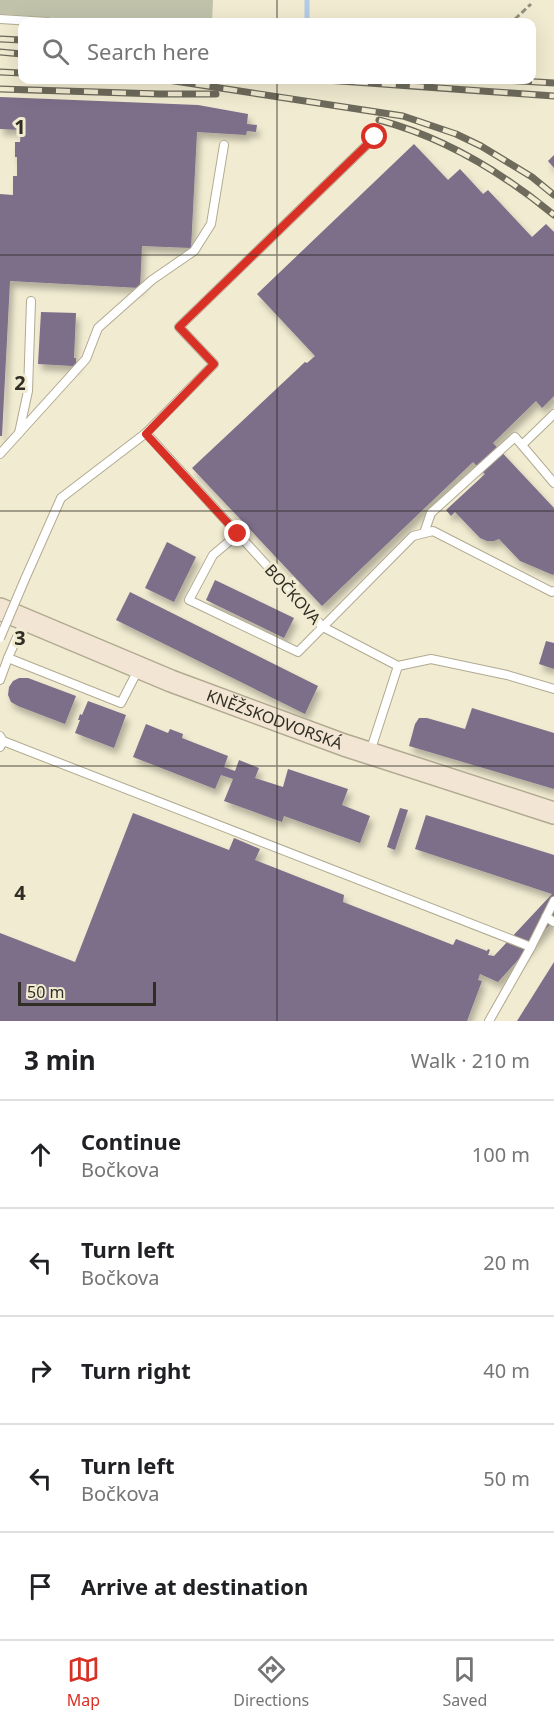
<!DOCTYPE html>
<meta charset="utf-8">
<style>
:root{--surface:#fff;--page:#f6f6f6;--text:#202124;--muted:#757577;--line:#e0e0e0;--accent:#d93025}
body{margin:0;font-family:"Noto Sans",sans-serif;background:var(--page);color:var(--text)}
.scale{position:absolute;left:18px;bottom:15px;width:138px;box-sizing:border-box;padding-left:6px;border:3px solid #302e24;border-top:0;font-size:16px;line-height:21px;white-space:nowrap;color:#302e24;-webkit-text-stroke:4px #f1ebd1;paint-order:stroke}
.stop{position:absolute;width:18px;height:18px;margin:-14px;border:4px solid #d93025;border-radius:50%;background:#fff}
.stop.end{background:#d93025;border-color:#fff;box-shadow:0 2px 6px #0008}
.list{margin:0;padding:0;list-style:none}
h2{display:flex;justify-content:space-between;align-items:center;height:78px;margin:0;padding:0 24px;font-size:26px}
h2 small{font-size:20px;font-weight:400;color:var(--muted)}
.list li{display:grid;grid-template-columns:39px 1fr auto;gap:18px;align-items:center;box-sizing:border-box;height:108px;padding:0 24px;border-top:2px solid var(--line)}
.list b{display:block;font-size:22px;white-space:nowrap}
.list p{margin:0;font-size:20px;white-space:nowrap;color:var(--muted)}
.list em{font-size:20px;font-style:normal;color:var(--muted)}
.icon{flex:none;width:33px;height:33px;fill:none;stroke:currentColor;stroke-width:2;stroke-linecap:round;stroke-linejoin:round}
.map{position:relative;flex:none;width:554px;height:1021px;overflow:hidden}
.search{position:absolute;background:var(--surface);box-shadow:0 6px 24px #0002;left:18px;right:18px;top:18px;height:66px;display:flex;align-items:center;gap:15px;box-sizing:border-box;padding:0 21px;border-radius:12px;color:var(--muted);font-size:22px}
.sheet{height:618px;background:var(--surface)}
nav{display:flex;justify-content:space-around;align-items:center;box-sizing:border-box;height:84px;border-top:2px solid var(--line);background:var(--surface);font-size:16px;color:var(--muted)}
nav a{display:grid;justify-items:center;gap:3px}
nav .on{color:var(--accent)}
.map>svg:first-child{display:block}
.green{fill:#c0c3aa}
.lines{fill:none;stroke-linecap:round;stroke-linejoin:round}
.stream{stroke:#b2cce5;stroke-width:5}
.building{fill:#7d6e89;filter:url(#shadow)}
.lane-casing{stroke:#b0aa91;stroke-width:10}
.secondary-casing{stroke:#b0aa91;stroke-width:24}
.path{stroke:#938f7d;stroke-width:3;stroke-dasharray:6 3;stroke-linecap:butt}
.lane{stroke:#fff;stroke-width:8}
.secondary{stroke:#f2e5d3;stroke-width:21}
.rail-casing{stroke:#6e6b5c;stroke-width:7}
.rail{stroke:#f1ebd1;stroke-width:4.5;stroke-dasharray:14;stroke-linecap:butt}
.lane-bridge-casing{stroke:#b0aa91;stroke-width:10;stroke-linecap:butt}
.lane-bridge{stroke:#fff;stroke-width:8}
.route{stroke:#d93025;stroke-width:8}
.grid{fill:none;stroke:#302e24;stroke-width:1.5;stroke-opacity:0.55}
.labels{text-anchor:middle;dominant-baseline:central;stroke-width:6;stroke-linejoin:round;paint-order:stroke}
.street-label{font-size:16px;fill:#302e24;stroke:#f1ebd1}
.grid-label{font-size:20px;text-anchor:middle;font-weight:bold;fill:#302e24;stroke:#f1ebd1;stroke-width:6;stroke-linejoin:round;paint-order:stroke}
</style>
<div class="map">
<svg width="554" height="1021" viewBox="0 0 554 1021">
<defs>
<filter id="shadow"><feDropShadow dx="3.5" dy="6" stdDeviation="3" flood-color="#0004"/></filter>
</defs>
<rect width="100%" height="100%" fill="#f1ebd1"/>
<polygon class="green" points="0,0 213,0 212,22 110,22 0,14"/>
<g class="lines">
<polyline class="stream" points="307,22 307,0"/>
</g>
<g class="building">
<polygon points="0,97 198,105 248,114 247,124 257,125 256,132 247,131 246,135 197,132 191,248 142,246 140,288 10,281 2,436 0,436 0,194 13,195 13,176 17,176 17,157 15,157 15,142 20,142 21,130 0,129"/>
<polygon points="414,144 448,180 460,169 483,194 488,190 532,237 546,224 554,232 554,396 542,408 536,401 493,443 554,508 554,574 553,575 520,561 499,539 494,541 487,541 480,538 455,512 451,516 446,510 485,474 473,462 322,606 192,468 305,362 307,363 315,356 257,294"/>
<polygon points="554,155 554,168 548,161"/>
<polygon points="41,312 76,313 74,358 76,358 76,364 73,366 38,364"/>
<polygon points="167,542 196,557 174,602 145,588"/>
<polygon points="215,580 294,618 284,638 206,600"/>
<polygon points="130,592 318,686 305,714 116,620"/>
<polygon points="546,641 554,643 554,669 539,664"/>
<polygon points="19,678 28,678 76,696 65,724 18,706 11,702 8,695 9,687 13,681"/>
<polygon points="88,701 126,715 114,748 75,733 80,720 78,720 80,714 82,715"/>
<polygon points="472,708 554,733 554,789 409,746 415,724 419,718 427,718 465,729"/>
<polygon points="146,724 168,733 170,729 183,734 182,738 228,756 224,767 235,771 239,760 259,768 255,778 283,787 288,769 348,789 342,805 370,816 360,843 284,816 282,822 224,801 233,779 221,775 215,789 133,757"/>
<polygon points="400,808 408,810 395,850 387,847"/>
<polygon points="133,813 229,850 234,838 260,849 255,860 344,895 343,902 453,945 456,939 487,951 488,949 490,950 488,955 494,956 552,894 415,849 426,815 554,855 554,920 498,982 480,974 478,980 482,981 467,1021 0,1021 0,933 75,962"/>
<polygon points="554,962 554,1021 517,1021"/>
</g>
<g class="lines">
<g class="lane-casing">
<g id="lane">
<polyline points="0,19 48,22"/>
<polyline points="19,433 28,391 31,301"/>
<polyline points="146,433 323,627 398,666 431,659 507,675 554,689"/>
<polyline points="522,445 554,414"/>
<polyline points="0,454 86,359 98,328 152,280 194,251 211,224 224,145"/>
<polyline points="424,533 431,513 515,437 554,483"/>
<polyline points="238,534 213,555 189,600 298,652 413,536 433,531 552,592 554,591"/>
<polyline points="25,579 61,498 146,433 214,364 179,327 375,137"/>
<polyline points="24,621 8,658 121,703 139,668"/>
<polyline points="0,680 8,658"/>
<polyline points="0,736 3,741 0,747"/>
<polyline points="3,741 531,947"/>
<polyline points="370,752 398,666"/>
<polyline points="546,917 554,922"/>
<polyline points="489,1021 531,947 554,901"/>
</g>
</g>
<g class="secondary-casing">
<g id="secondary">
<path id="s1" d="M0,609L171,681L344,745L554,813"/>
</g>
</g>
<polyline class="path" points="515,19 531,4"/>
<use href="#lane" class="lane"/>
<use href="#secondary" class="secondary"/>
<g class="rail-casing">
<g id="rail">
<polyline points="0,39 22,40"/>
<polyline points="0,52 22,54"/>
<polyline points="0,72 22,73"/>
<polyline points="168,80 403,116 456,134 481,146 532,177 554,195"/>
<polyline points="326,80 554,96"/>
<polyline points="504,80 554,83"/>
<polyline points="0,89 160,94 216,94"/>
<path d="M379,120C443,137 503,173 554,215"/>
</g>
</g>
<use href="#rail" class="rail"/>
<g class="lane-bridge-casing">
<polyline id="lane-bridge" points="0,638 25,579"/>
</g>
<use href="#lane-bridge" class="lane-bridge"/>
</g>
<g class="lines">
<polyline class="route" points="238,534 146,434 214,364 179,327 375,137"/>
</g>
<path class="grid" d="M277,0V22M277,80V1021M0,255H554M0,511H554M0,766H554"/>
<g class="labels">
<g class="street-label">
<text transform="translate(293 594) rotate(48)">BOČKOVA</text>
<text stroke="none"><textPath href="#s1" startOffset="296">KNĚŽSKODVORSKÁ</textPath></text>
</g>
</g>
<g class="grid-label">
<text x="20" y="134">1</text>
<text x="20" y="390">2</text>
<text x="20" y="645">3</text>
<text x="20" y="900">4</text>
</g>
</svg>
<div class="scale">50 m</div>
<div class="stop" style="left:375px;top:137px"></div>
<div class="stop end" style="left:238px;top:534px"></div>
<div class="search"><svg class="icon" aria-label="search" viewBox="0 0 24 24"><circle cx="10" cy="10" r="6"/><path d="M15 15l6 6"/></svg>Search here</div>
</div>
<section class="sheet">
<h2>3 min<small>Walk · 210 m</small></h2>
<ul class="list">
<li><svg class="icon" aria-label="ahead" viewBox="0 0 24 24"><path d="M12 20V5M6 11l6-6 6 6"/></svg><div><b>Continue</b><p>Bočkova</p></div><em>100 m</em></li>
<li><svg class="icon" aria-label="left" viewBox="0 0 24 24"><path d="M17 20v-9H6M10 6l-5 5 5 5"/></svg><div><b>Turn left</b><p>Bočkova</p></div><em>20 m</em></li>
<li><svg class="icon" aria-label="right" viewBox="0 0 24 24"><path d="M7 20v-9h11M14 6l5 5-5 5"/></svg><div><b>Turn right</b></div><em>40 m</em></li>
<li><svg class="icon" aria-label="left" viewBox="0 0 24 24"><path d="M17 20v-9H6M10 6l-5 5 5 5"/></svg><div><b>Turn left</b><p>Bočkova</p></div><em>50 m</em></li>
<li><svg class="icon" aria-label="arrive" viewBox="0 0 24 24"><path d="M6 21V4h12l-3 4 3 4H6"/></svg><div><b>Arrive at destination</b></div></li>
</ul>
</section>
<nav>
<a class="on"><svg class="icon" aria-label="map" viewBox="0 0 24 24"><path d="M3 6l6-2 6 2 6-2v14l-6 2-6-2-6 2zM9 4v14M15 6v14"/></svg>Map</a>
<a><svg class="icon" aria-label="directions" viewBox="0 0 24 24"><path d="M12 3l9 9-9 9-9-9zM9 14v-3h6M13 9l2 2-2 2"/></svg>Directions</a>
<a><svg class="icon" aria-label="saved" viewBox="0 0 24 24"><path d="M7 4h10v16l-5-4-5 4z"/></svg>Saved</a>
</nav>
